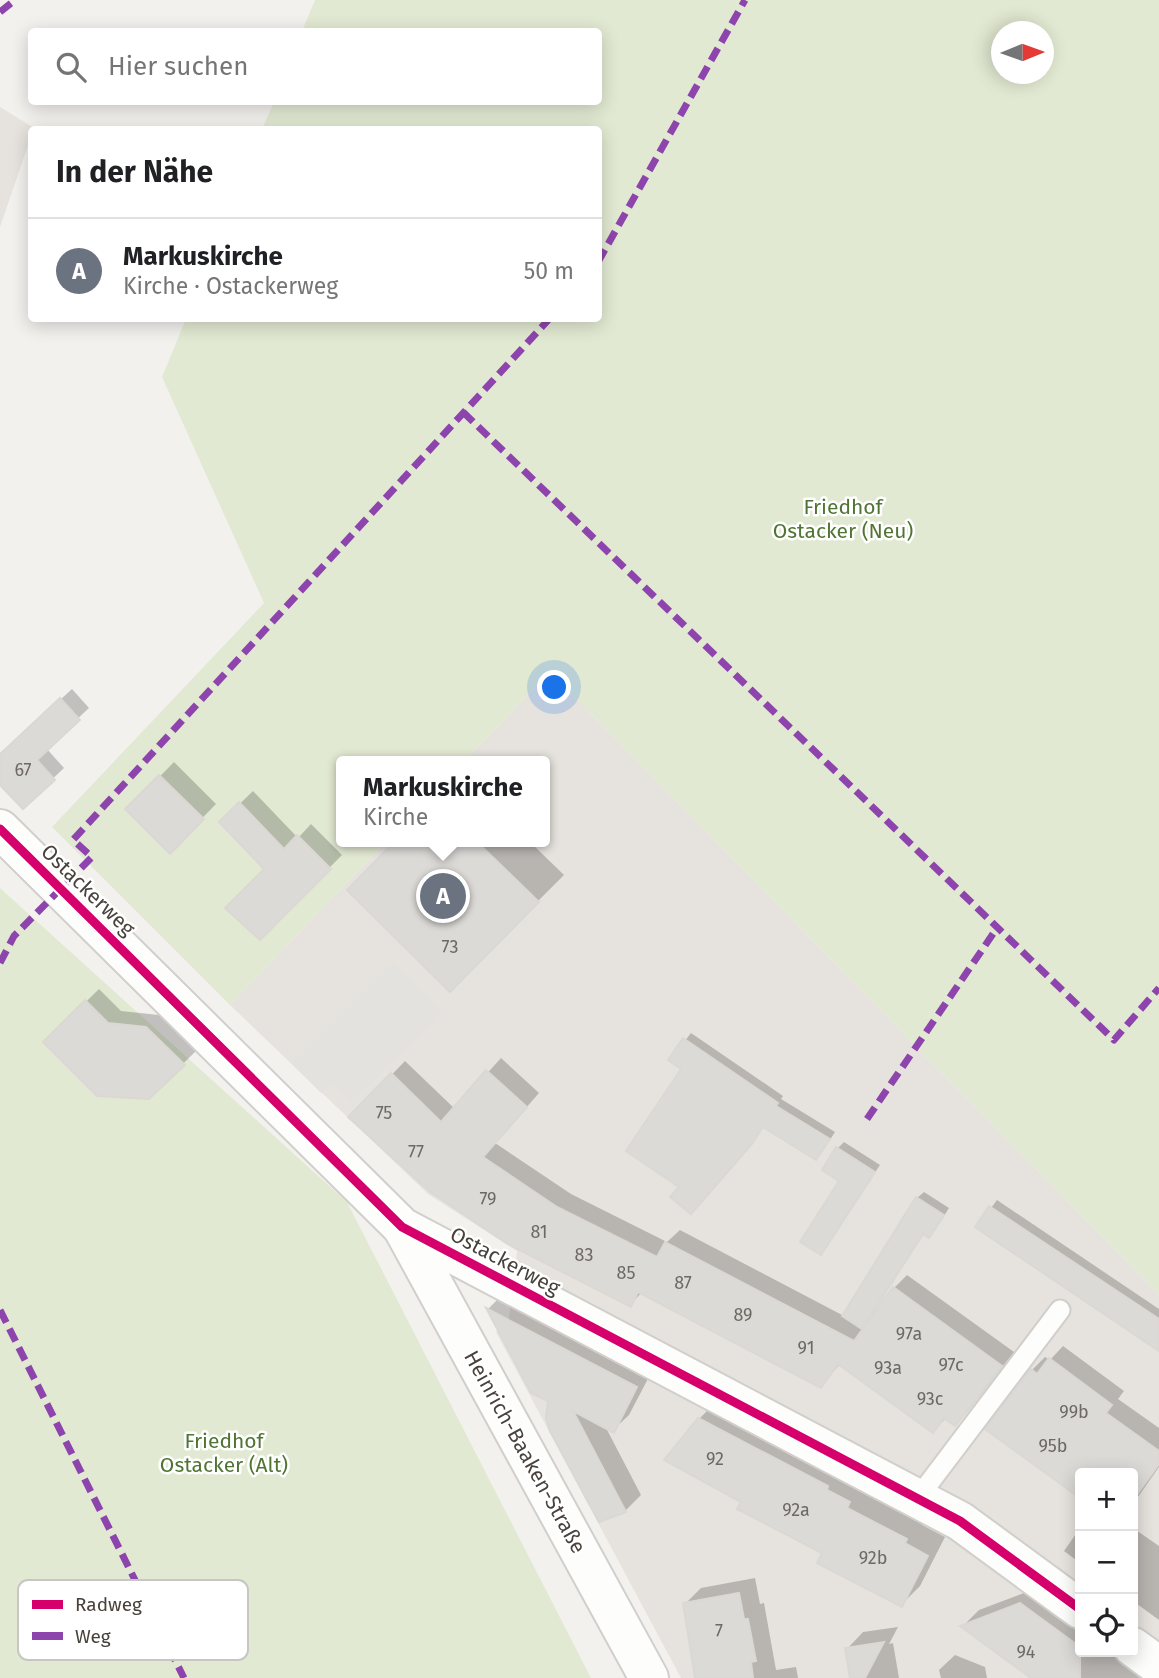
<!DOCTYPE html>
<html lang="de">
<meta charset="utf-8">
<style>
:root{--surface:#fff;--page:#f6f6f6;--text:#202124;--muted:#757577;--line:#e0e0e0;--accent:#847f7a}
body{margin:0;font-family:"Fira Sans",sans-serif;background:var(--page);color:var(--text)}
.controls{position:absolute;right:21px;bottom:21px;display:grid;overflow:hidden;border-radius:7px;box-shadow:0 4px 18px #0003}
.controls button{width:63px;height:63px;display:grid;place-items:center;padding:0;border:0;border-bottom:2px solid var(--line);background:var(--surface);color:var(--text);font:35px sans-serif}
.compass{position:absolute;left:991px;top:21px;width:63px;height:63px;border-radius:50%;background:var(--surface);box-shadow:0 4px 18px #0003;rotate:89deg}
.you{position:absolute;left:555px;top:688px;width:24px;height:24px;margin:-18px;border:5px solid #fff;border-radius:50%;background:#1a73e8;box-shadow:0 0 0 10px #1a73e833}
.badge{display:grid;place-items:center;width:46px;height:46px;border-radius:50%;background:var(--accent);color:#fff;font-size:23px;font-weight:700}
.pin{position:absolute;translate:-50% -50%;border:4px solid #fff;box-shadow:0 2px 7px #0006}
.popup{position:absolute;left:336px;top:756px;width:214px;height:91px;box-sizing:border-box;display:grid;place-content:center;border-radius:7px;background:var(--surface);filter:drop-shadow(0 2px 5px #0005);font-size:23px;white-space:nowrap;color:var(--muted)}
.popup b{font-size:26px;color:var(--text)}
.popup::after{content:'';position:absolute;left:50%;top:100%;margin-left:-14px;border:14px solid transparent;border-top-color:var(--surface)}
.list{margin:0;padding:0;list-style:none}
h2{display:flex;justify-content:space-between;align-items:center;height:91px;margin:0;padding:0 28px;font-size:30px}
h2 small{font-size:23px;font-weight:400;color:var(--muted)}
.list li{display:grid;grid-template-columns:46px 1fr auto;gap:21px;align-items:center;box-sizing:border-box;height:105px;padding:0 28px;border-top:2px solid var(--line)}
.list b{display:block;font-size:26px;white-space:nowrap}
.list p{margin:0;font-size:23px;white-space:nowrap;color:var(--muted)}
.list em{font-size:23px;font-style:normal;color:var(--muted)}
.icon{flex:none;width:38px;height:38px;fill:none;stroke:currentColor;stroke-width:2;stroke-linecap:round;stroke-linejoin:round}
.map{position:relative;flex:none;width:1159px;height:1678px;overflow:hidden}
.search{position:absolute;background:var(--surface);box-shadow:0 4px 18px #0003;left:28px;top:28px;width:574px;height:77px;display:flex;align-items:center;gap:18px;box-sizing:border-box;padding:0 24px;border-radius:7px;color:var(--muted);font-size:26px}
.panel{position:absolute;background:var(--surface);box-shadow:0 4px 18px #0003;left:28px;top:126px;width:574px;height:196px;border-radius:7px}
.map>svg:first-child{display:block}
.residential{fill:#e6e2dd;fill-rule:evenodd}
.green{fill:#e2e9d2;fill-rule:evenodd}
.parking{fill:#e4e2df}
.shadow{fill:#0003}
.building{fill:#dcdad7;stroke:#dbd8d4;stroke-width:2}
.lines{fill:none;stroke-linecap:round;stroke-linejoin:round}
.service-casing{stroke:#d1cfcc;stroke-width:23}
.minor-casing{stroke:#d1cfcc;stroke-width:42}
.service{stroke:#fdfdfc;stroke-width:19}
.minor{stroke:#fdfdfc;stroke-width:38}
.quiet{stroke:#8e44ad;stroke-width:7;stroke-dasharray:14 7;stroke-linecap:butt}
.cycleway-casing{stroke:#fff;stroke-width:13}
.cycleway{stroke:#d6006c;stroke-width:9}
.labels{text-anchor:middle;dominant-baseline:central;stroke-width:5;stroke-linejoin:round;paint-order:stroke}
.number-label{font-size:18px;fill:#6e6963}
.park-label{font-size:21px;fill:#507434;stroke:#fff}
.street-label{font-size:21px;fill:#48423b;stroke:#fff}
.key{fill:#fff;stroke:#c8c6c4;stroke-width:2}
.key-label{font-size:19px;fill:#48423b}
</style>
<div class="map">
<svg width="1159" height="1678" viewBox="0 0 1159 1678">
<rect width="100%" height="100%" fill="#f3f1ee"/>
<g class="residential">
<polygon points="0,107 34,128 0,227"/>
<path d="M550,672L1159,1295V1678H681L496,1332L509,1318L517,1251L428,1194L230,1005L386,842H544V761H464ZM1080,1473H1133V1652H1080Z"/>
</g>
<g class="green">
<path d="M315,0H1159V1295L550,672L464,761H342V842H386L230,1005L52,827L264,603L162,377L186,319L598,318V130L262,129L274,102H598V32L302,31ZM1002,32H1044V74H1002Z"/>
<polygon points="0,888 347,1202 591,1678 0,1678"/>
</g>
<polygon class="parking" points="393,962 442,1011 352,1102 332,1082 321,1093 292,1064"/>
<g class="shadow">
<polygon points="72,689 89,708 46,748 64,768 23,807 0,782 0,755"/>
<polygon points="174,762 216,804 170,851 128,809"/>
<polygon points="253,791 298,838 311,824 342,855 260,938 267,869 221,822"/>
<polygon points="396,842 530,842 564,875 450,989 349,890"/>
<polygon points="99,989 121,1011 159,1015 196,1051 149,1097 45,1042"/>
<polygon points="691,1033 783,1096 781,1099 835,1132 822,1152 816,1158 764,1126 697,1206 681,1186 683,1069 670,1060"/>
<polygon points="501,1058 539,1093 495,1143 571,1194 667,1242 680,1230 844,1316 917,1198 924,1192 949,1208 935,1230 929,1236 924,1233 875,1309 878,1311 894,1288 907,1275 1014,1352 968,1411 955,1424 946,1418 933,1431 840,1364 821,1386 642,1292 630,1305 351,1117 405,1061 455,1109"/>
<polygon points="844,1142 880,1165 821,1253 842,1180 838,1148"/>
<polygon points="997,1200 1159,1309 1159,1349 977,1227"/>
<polygon points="503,1294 652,1371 629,1415 613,1430 605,1426 641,1495 625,1511 550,1400 532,1391 488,1309"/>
<polygon points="1063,1346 1124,1391 1118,1399 1159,1428 1159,1467 1133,1504 1133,1473 1080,1473 1080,1495 988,1429 1032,1370 1045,1357 1050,1360"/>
<polygon points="717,1401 924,1520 922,1525 945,1537 920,1586 901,1605 743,1501 699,1419"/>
<polygon points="1080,1528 1080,1563 1064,1551"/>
<polygon points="1133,1528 1159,1546 1159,1620 1133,1601"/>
<polygon points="755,1578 760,1604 764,1603 776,1670 796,1667 798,1678 697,1678 685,1604 701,1588"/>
<polygon points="1037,1588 1080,1620 1080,1652 1124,1652 1159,1678 1034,1678 963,1626 979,1610"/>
<polygon points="898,1627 889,1644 893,1643 899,1678 852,1678 847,1649 863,1632"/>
<polygon points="955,1655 985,1667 987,1678 941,1678 939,1670"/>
</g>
<g class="building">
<polygon points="60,698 80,720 37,760 55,780 23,809 0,785 0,754"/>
<polygon points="159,775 204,819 170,854 125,809"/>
<polygon points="239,802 284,849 297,835 331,869 260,940 225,908 264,869 219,822"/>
<polygon points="394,842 477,842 539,902 450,992 347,890"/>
<polygon points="85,1000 108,1023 146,1027 185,1065 149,1099 97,1096 43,1042"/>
<polygon points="683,1038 778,1103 776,1106 830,1139 816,1160 763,1127 752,1144 691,1214 670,1197 679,1187 626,1151 681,1069 668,1060"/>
<polygon points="486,1070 527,1107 483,1157 557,1207 657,1257 665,1242 854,1341 893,1287 1002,1366 955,1426 944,1418 933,1433 838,1364 821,1388 638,1292 631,1307 506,1243 429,1191 348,1117 391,1073 441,1122"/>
<polygon points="836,1147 875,1172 821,1255 800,1242 839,1181 822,1170"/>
<polygon points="916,1197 944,1215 929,1238 923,1234 862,1329 842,1316"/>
<polygon points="989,1206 1159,1319 1159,1351 975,1227"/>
<polygon points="486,1308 637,1387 614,1433 573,1411 626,1512 599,1522 550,1431 546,1418 548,1401 531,1393"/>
<polygon points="1049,1358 1112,1405 1106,1413 1159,1451 1159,1464 1133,1500 1133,1473 1080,1473 1080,1498 985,1429 1031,1369 1037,1374"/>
<polygon points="698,1418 828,1486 827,1490 850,1502 847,1508 907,1539 905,1543 928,1556 902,1607 817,1563 822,1553 737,1509 741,1502 664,1460"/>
<polygon points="739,1593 744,1619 748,1619 756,1661 751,1662 753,1678 695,1678 683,1603"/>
<polygon points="1020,1603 1080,1647 1080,1678 1031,1678 960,1626"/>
<polygon points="884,1642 865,1678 850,1678 845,1648"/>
</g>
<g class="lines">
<g class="service-casing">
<polyline id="service" points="917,1499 1060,1310"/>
</g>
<g class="minor-casing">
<g id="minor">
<polyline points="0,829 402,1227 960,1521 1080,1609"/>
<polyline points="402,1227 649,1678"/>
<polyline points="1133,1647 1159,1666"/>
</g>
</g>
<use href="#service" class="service"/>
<use href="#minor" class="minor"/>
<g class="quiet">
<polyline points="0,12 15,0"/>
<polyline points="598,262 745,0"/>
<polyline points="463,412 1114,1040 1159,988"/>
<polyline points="0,963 14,936 92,857 73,840 550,318"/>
<polyline points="867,1119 997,928"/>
<polyline points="0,1310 184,1678"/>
</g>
<g class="cycleway-casing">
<polyline id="cycleway" points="0,829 402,1227 960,1521 1080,1609"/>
</g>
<use href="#cycleway" class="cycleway"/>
</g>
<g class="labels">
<g class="number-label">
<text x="23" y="770">67</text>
<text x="450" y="947">73</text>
<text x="384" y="1113">75</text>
<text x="416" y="1152">77</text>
<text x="488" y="1199">79</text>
<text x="539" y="1232">81</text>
<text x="584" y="1255">83</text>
<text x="626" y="1273">85</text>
<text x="683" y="1283">87</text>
<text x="743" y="1315">89</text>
<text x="909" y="1334">97a</text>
<text x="806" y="1348">91</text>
<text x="951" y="1365">97c</text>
<text x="888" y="1368">93a</text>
<text x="930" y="1399">93c</text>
<text x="1074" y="1412">99b</text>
<text x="1053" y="1446">95b</text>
<text x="715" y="1459">92</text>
<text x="796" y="1510">92a</text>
<text x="873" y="1558">92b</text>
<text x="719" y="1631">7</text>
<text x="1026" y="1652">94</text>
</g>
<g class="park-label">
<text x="843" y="507">Friedhof<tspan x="843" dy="24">Ostacker (Neu)</tspan></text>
<text x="224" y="1441">Friedhof<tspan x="224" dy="24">Ostacker (Alt)</tspan></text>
</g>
<g class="street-label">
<text transform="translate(88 890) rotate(44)">Ostackerweg</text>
<text transform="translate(505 1261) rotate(28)">Ostackerweg</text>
<text transform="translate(525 1452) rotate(61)">Heinrich-Baaken-Straße</text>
</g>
</g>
<rect x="18" y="1580" width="230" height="80" rx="10" class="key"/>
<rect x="32" y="1600" width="31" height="9" fill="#d6006c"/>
<rect x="32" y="1632" width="31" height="8" fill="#8e44ad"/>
<g class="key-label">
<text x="75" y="1611">Radweg</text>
<text x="75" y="1643">Weg</text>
</g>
</svg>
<div class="controls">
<button>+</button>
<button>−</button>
<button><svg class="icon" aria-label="locate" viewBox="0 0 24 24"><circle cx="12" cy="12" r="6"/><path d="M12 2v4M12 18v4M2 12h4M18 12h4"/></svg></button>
</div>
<svg class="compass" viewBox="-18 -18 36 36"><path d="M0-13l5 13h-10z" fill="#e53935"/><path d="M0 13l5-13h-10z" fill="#757577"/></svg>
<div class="you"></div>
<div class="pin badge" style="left:443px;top:896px;background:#6b7280">A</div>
<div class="popup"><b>Markuskirche</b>Kirche</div>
<div class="search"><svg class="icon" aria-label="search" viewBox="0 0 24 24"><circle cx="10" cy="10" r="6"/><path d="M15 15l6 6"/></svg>Hier suchen</div>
<section class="panel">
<h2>In der Nähe<small></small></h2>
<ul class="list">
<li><span class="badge" style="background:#6b7280">A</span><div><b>Markuskirche</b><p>Kirche · Ostackerweg</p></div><em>50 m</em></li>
</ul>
</section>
</div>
